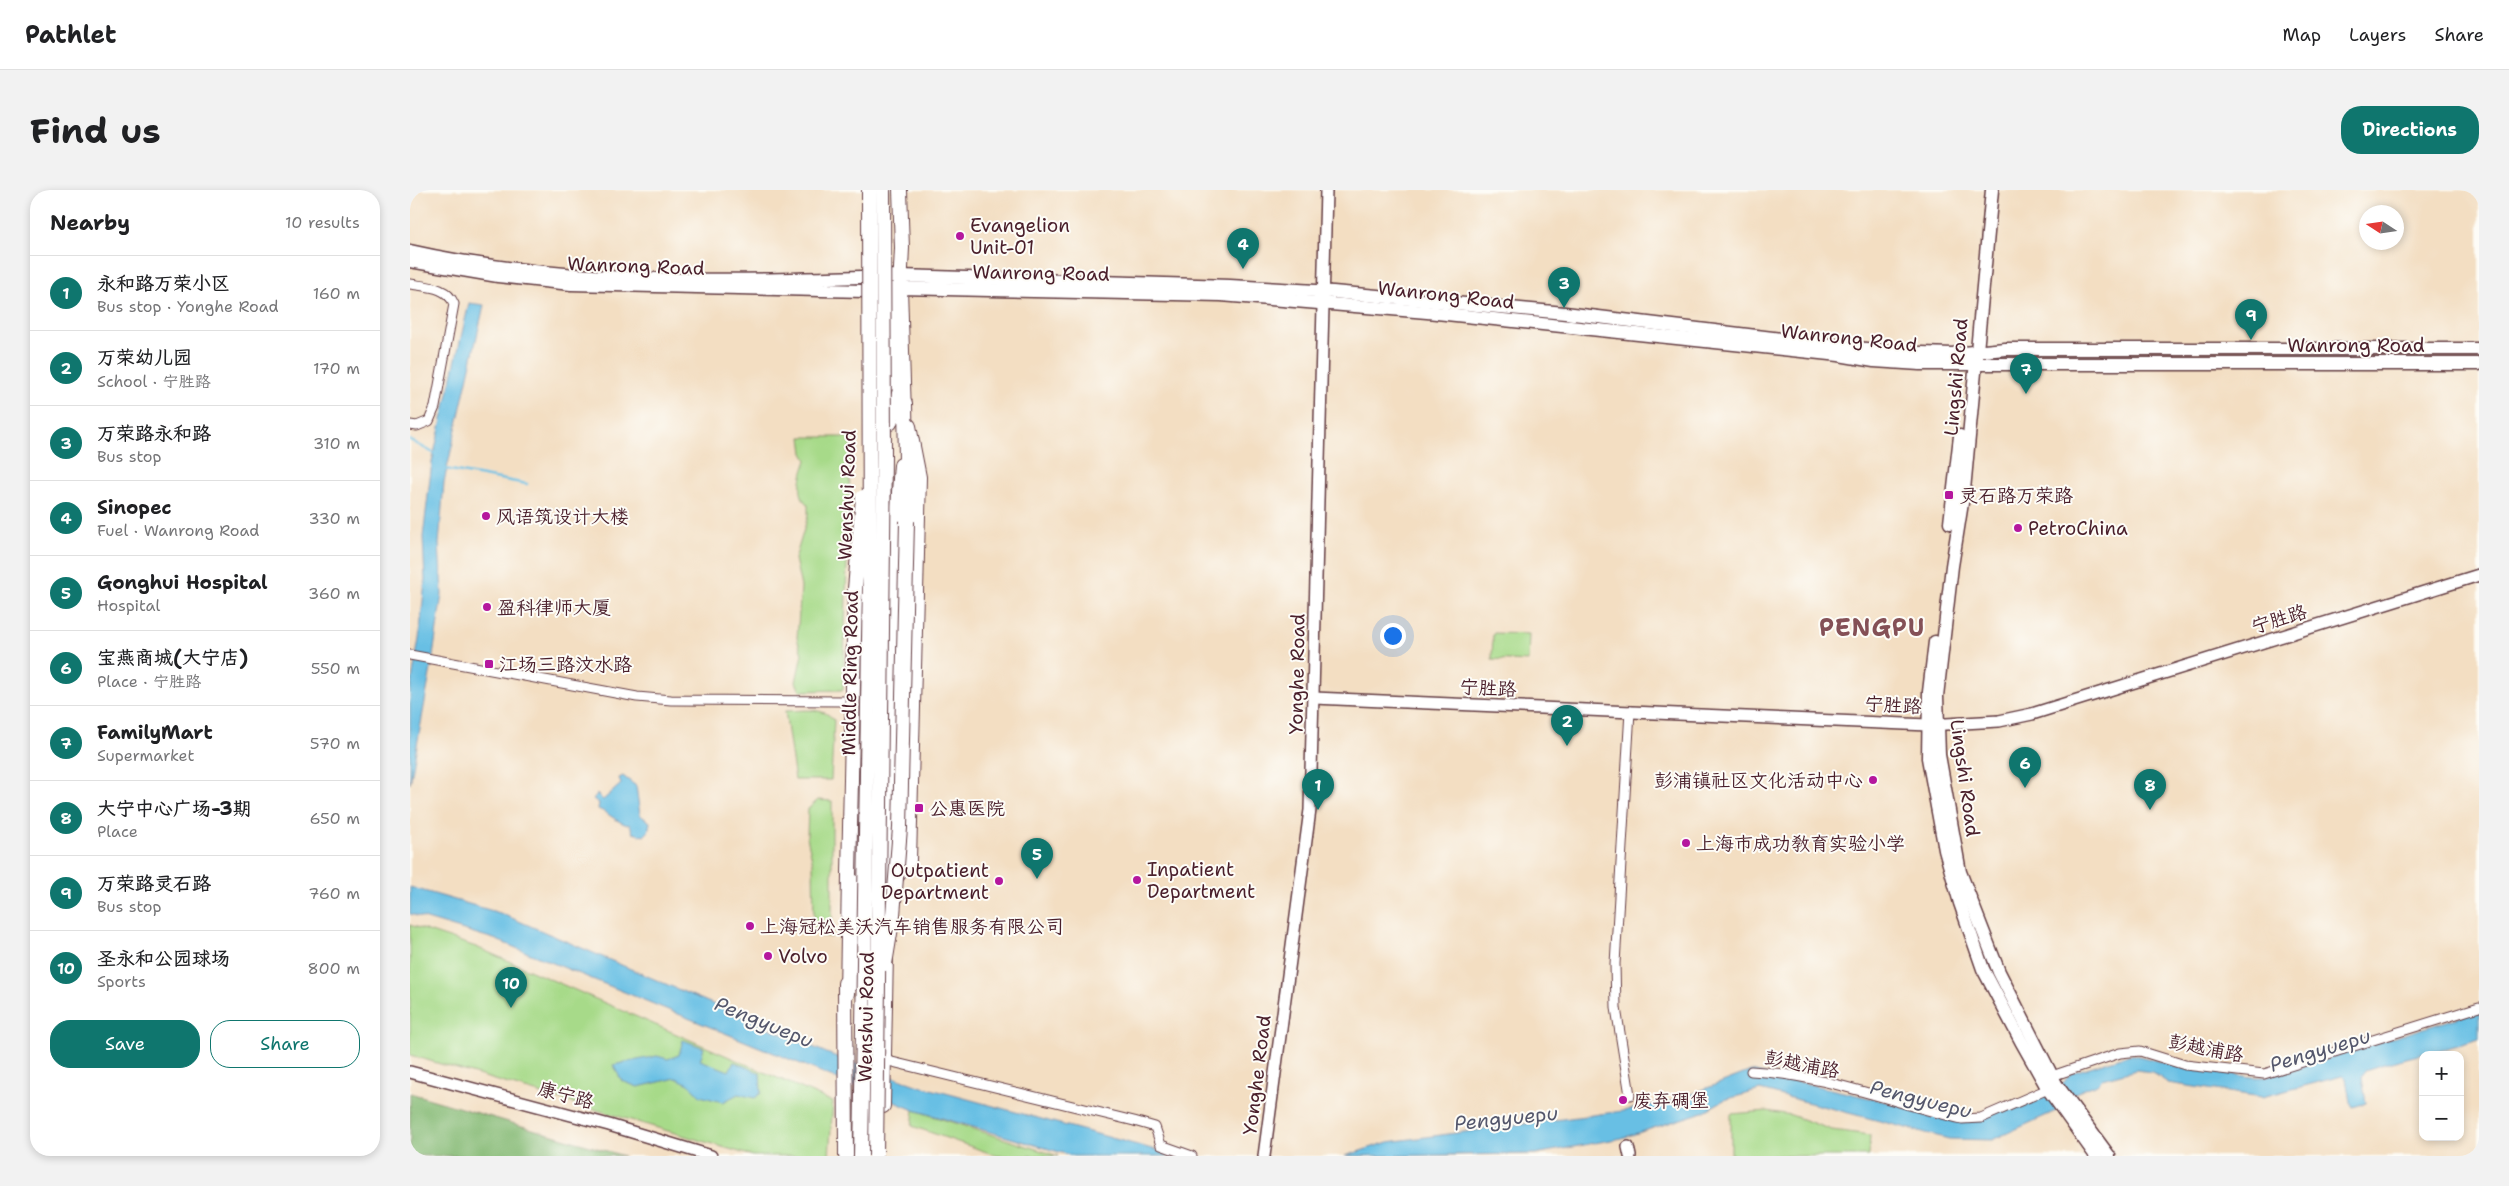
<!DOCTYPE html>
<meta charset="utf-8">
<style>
:root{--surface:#fff;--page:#f2f2f2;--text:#202124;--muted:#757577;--line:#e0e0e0;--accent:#0f766e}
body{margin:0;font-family:"Shantell Sans","LXGW WenKai TC",sans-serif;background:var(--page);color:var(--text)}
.controls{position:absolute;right:15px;bottom:15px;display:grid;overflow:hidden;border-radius:10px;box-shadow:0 2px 8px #0003}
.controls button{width:45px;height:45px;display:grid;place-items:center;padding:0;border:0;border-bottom:1px solid var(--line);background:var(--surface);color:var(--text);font:25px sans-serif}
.compass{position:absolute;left:1949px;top:15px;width:45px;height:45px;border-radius:50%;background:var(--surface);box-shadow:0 2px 8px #0003;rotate:282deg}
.you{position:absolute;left:982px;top:445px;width:18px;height:18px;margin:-12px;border:4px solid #fff;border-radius:50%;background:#1a73e8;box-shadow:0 0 0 8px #1a73e833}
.badge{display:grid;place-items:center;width:32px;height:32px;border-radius:50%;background:var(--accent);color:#fff;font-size:16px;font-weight:700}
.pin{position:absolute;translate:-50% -41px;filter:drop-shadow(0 1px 2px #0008)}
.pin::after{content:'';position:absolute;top:26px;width:18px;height:15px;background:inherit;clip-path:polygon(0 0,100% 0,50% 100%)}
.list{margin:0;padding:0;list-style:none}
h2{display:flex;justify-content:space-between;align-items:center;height:65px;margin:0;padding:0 20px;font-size:21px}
h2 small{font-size:16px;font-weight:400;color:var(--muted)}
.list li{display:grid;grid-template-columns:32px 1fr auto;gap:15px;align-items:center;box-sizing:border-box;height:75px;padding:0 20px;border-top:1px solid var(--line)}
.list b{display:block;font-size:19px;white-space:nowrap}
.list p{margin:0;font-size:16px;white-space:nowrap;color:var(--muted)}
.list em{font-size:16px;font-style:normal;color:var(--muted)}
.actions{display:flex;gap:10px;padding:15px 20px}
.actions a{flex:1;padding:11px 0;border:1px solid var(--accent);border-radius:20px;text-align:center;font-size:18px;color:var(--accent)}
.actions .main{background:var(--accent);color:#fff}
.map{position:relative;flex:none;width:2069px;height:966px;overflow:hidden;border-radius:20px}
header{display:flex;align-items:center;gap:30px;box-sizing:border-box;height:70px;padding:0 25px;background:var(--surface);border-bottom:1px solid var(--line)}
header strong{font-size:24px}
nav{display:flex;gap:28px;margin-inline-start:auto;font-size:18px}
.intro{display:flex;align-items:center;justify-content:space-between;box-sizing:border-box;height:120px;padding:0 30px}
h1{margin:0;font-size:35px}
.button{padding:12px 22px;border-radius:20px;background:var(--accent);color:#fff;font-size:18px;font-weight:700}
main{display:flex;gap:30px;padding:0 30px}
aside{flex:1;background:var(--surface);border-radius:20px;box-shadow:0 2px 8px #0003}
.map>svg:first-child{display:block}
.green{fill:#a7da89;stroke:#787c5a}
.forest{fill:#85ba75;stroke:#686c50}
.water{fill:#67bfe4;stroke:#586f88}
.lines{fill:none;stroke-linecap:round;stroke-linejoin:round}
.stream{stroke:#67bfe4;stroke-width:2.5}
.minor-casing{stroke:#633c42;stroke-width:11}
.tertiary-casing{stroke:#633c42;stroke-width:14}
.secondary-casing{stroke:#633c42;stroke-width:15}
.primary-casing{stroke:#633c42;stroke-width:16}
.trunk-casing{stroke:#633c42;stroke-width:16}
.minor{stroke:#fff;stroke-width:9}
.tertiary{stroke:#fff;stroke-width:11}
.secondary{stroke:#fff;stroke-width:12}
.primary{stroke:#fff;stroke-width:14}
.trunk{stroke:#fff;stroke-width:14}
.trunk-bridge-casing{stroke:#633c42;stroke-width:16;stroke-linecap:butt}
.trunk-bridge{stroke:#fff;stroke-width:14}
.poi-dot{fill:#b5179e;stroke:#fdfcf7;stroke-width:2}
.labels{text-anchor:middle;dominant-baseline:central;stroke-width:4;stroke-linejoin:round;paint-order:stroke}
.poi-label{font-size:19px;fill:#4a1f2b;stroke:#fdfcf7;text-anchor:start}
.street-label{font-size:19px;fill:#4a1f2b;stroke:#fdfcf7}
.water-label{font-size:20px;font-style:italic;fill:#54576c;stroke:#fdfcf7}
.district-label{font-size:24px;font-weight:bold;letter-spacing:1px;fill:#845056;stroke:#fdfcf7}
</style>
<header>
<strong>Pathlet</strong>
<nav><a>Map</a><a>Layers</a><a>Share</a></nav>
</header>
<div class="intro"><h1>Find us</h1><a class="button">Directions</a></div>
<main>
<aside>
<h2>Nearby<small>10 results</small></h2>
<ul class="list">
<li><span class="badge">1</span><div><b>永和路万荣小区</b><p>Bus stop · Yonghe Road</p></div><em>160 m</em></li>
<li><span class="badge">2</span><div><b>万荣幼儿园</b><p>School · 宁胜路</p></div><em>170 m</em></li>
<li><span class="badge">3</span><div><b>万荣路永和路</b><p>Bus stop</p></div><em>310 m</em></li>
<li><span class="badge">4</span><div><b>Sinopec</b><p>Fuel · Wanrong Road</p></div><em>330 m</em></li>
<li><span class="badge">5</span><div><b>Gonghui Hospital</b><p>Hospital</p></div><em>360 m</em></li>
<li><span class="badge">6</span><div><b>宝燕商城(大宁店)</b><p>Place · 宁胜路</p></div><em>550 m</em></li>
<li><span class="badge">7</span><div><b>FamilyMart</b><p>Supermarket</p></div><em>570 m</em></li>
<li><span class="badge">8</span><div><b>大宁中心广场-3期</b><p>Place</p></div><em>650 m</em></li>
<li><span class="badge">9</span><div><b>万荣路灵石路</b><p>Bus stop</p></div><em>760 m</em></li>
<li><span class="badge">10</span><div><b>圣永和公园球场</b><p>Sports</p></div><em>800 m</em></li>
</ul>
<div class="actions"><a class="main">Save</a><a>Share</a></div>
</aside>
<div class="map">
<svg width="2069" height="966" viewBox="0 0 2069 966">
<rect width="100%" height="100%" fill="#fdfcf7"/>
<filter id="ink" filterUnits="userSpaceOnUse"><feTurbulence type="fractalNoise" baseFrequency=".02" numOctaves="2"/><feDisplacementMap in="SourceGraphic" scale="10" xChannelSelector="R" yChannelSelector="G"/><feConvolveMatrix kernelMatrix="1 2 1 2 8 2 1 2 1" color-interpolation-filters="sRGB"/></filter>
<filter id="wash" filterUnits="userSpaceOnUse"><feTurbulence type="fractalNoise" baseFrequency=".0096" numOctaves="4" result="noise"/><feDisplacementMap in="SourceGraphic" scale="20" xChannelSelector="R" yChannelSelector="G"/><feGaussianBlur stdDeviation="1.12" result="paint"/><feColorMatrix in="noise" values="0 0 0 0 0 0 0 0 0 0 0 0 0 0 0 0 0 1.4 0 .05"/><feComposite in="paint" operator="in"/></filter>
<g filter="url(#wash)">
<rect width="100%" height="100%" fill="#f3dec2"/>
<g class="green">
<path d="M391,247H441L433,500L390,501L386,492L392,464L387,448L391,397L385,369L398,326V315C385,304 392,284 397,270L393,263Z"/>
<polygon points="1083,443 1119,444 1118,471 1082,469"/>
<path d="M375,521C392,521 413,516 424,530L421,590H385Z"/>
<polygon points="408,610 422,611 422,747 410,746 404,737 403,674 397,647 398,619"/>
<polygon points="0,735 66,757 423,912 419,966 343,966 0,865"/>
<polygon points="504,920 648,966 588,966 502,936"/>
<polygon points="1357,921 1381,925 1422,940 1460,945 1459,966 1321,966 1321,924"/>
</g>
<polygon class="forest" points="0,903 214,966 0,966"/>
<g class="water">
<polygon points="59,113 74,115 34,292 29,354 32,404 22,473 0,594 0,502 9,449 15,391 13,347 22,272"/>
<path d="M213,586L226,596L230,625L240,632L238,642L234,646L223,643L220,635C210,635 199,623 188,619L189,613L183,609L187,604L193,610L211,594L209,588Z"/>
<polygon points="0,697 90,723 419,864 506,895 768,966 663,966 504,920 84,749 0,724"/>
<path d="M2069,821V849C2031,861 1993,867 1955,880L1952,888L1956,913L1943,917L1940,912L1936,888L1932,886L1852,907L1758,893L1742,882L1726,880L1692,889L1687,894L1660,905L1646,921L1582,950L1539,949L1350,900L1314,910L1293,922L1212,948L1125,964L935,966L978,952L1213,921L1266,910L1341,881L1552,929L1571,928L1653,893L1661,883L1721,864L1772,877L1842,887H1856Z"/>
<polygon points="273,850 294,858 290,870 319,881 324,872 350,883 351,903 345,908 328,904 313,912 290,906 279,894 266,888 228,897 212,891 203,875 247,866 258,869 269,865"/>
</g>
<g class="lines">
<g class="stream">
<polyline points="0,250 27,265"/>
<polyline points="35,279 117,294"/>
</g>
</g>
</g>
<g filter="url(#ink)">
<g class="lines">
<g class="minor-casing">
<g id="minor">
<path d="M0,94C17,97 37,96 44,114L25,217L19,231L7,236L0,235"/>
<polyline points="0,465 227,507 261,510 436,511"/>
<polyline points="1220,521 1205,774 1206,818 1220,905"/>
<polyline points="474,870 724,931 745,937 751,955 782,966"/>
<path d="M1341,881C1413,884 1483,913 1552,929L1571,928L1638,899"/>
<polyline points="1638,891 1642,886 1710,863 1730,861 1775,875 1854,884 2069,817"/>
</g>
</g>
<g class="tertiary-casing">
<g id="tertiary">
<polyline points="904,508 1518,535 1589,531 1622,524 2069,385"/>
<polyline points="0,882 199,935 301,966"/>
<polyline points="1218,957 1220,966"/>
<polyline points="854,966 900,620 916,0"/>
</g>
</g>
<g class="secondary-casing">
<g id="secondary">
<polyline points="1582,0 1554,300 1542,376 1527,506 1529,565 1550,682 1589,782 1646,894 1699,966"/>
<path d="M0,61C160,97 327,91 490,86L820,96L923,102L1155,123L1481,162L1542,164L1595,159H2069"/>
<polyline points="0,71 88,86 161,94 455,101 490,98 811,105 1017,122 1429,165 1464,171 1510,174 2069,174"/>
<polyline points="1540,333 1550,246"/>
<polyline points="1525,452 1519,502 1518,568 1535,660 1550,713 1573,779 1611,851 1638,899 1686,966"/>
</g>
</g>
<g class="primary-casing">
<g id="primary">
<polyline points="490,0 492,58 490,98 494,224"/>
<polyline points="465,77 466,153"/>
<polyline points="480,193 483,100"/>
<polyline points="480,233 490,200"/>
<polyline points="450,459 454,368"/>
<polyline points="482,693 499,670 509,287 499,236"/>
<polyline points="477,726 485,356 491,275"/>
<polyline points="435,793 436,966"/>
<polyline points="440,795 446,772 448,575"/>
<polyline points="473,916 476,763"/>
</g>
</g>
<g class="trunk-casing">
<g id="trunk">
<polyline points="495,213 497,331"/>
<polyline points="437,804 439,685"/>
</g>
</g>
<use href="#minor" class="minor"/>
<use href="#tertiary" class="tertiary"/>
<use href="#secondary" class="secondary"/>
<use href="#primary" class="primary"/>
<use href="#trunk" class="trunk"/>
<g class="trunk-bridge-casing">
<g id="trunk-bridge">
<polyline points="439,685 445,399 453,307"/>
<polyline points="475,774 483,725 490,638 497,331"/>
<polyline points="451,966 460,387 459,0"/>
<polyline points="466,966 474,265 473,0"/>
</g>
</g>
<use href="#trunk-bridge" class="trunk-bridge"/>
</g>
</g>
<g class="poi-dot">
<circle cx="550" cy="46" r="5"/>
<rect x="1534" y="300" width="10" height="10" rx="2.5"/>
<circle cx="76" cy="326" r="5"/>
<circle cx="1608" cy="338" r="5"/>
<circle cx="77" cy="417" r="5"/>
<rect x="74" y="469" width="10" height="10" rx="2.5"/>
<circle cx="1463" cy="590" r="5"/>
<rect x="504" y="613" width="10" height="10" rx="2.5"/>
<circle cx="1276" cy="653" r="5"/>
<circle cx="727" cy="690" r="5"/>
<circle cx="589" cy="691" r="5"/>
<circle cx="340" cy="736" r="5"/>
<circle cx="358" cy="766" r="5"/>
<circle cx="1213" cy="910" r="5"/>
</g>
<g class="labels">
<g class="poi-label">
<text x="560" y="35">Evangelion<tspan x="560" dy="22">Unit-01</tspan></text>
<text x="1549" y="305">灵石路万荣路</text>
<text x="86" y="326">风语筑设计大楼</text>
<text x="1618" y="338">PetroChina</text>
<text x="87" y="417">盈科律师大厦</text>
<text x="89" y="474">江场三路汶水路</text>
<text x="1453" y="590" text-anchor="end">彭浦镇社区文化活动中心</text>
<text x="519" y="618">公惠医院</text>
<text x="1286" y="653">上海市成功教育实验小学</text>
<text x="737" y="679">Inpatient<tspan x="737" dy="22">Department</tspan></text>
<text x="579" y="680" text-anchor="end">Outpatient<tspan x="579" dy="22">Department</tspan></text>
<text x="350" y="736">上海冠松美沃汽车销售服务有限公司</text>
<text x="368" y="766">Volvo</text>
<text x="1223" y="910">废弃碉堡</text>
</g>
<g class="street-label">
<text transform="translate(226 76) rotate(2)">Wanrong Road</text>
<text transform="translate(631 83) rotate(1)">Wanrong Road</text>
<text transform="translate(1036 105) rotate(6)">Wanrong Road</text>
<text transform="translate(1439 148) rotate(6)">Wanrong Road</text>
<text x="1946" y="155">Wanrong Road</text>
<text transform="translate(1546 187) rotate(-85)">Lingshi Road</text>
<text transform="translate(437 305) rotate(-88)">Wenshui Road</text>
<text transform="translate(1869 429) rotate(-17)">宁胜路</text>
<text transform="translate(440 483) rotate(-89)">Middle Ring Road</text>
<text transform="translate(887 484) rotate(-89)">Yonghe Road</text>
<text transform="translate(1078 498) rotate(3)">宁胜路</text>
<text transform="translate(1483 515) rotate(3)">宁胜路</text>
<text transform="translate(1555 588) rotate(82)">Lingshi Road</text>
<text transform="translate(456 827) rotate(-89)">Wenshui Road</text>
<text transform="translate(1796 858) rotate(11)">彭越浦路</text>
<text transform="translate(1392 874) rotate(11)">彭越浦路</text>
<text transform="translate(847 885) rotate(-83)">Yonghe Road</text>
<text transform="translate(156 905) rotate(15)">康宁路</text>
</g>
<g class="water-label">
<text transform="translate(354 832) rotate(22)">Pengyuepu</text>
<text transform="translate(1910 860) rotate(-17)">Pengyuepu</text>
<text transform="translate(1511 909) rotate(14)">Pengyuepu</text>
<text transform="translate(1096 928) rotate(-6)">Pengyuepu</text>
</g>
<g class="district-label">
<text x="1462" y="438">PENGPU</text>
</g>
</g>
</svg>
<div class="controls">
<button>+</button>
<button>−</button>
</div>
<svg class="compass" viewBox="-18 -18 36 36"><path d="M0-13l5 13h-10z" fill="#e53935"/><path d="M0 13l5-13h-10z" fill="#757577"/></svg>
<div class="you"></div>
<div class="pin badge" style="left:908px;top:620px">1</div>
<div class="pin badge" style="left:1157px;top:556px">2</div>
<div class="pin badge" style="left:1154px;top:118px">3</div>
<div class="pin badge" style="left:833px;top:79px">4</div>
<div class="pin badge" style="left:627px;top:689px">5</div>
<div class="pin badge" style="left:1615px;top:598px">6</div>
<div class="pin badge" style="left:1616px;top:204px">7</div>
<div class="pin badge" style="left:1740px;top:620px">8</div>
<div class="pin badge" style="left:1841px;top:150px">9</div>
<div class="pin badge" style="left:101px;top:818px">10</div>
</div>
</main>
